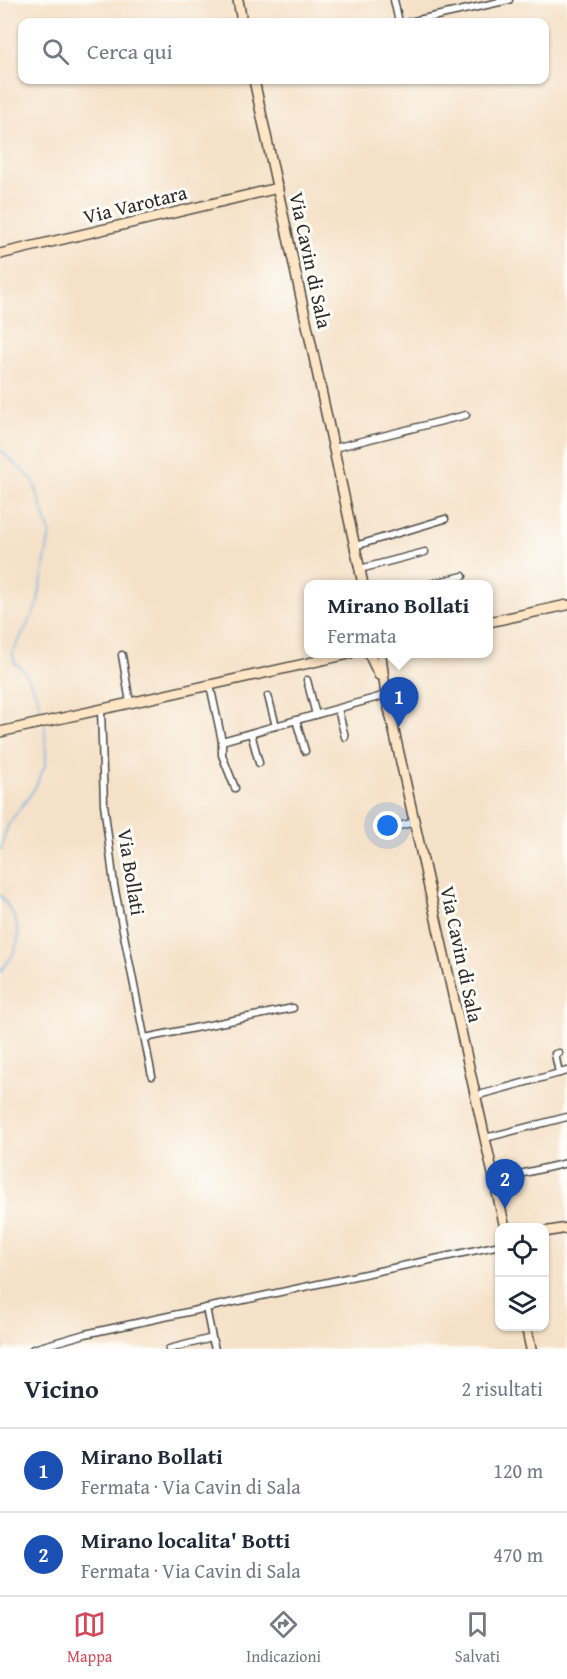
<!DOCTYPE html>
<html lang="it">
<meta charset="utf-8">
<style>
:root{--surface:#fff;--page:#f2f2f3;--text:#1f2937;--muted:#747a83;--line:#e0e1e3;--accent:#d1495b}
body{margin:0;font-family:"Gentium Book Plus",serif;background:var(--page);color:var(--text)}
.controls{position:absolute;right:18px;bottom:18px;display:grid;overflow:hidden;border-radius:12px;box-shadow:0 2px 4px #0004}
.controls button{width:54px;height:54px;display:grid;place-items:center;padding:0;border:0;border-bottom:2px solid var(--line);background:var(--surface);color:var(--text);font:30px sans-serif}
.you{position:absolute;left:388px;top:826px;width:21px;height:21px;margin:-15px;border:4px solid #fff;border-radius:50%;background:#1a73e8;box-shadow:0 0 0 9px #1a73e833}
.badge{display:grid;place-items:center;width:39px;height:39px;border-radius:50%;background:var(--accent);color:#fff;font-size:20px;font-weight:700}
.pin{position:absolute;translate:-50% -50px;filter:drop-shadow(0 2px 3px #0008)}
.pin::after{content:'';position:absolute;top:32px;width:21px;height:18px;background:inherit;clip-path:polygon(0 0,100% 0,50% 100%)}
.popup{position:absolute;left:304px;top:580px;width:189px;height:78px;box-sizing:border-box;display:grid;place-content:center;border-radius:12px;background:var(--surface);filter:drop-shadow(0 2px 4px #0005);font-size:20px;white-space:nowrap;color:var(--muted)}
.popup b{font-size:22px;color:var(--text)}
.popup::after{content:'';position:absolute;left:50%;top:100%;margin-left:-12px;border:12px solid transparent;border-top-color:var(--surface)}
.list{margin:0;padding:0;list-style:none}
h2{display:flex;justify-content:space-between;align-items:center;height:78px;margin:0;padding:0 24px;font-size:26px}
h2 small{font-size:20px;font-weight:400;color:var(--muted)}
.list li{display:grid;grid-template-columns:39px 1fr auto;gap:18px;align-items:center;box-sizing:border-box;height:84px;padding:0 24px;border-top:2px solid var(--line)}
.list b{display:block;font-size:22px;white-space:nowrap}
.list p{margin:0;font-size:20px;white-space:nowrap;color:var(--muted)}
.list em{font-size:20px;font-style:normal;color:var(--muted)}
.icon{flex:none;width:33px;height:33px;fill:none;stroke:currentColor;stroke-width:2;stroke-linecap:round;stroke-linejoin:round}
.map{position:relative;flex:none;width:567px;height:1349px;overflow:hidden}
.search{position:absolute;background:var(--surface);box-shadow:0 2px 4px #0004;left:18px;right:18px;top:18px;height:66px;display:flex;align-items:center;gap:15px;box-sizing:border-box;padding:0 21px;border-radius:12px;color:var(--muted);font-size:22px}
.sheet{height:246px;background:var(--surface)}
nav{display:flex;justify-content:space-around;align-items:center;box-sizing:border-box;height:84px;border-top:2px solid var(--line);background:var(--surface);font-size:16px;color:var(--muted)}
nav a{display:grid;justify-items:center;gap:3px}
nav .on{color:var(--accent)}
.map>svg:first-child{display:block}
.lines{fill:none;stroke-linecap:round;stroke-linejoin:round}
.stream{stroke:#73afe5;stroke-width:1.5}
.street-casing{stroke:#494642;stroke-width:9}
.secondary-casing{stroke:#494642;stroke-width:12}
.street{stroke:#fff;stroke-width:6}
.secondary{stroke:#fee5c5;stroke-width:9}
.labels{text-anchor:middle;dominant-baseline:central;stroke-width:6;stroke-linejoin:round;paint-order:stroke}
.street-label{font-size:20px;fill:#2b2b2b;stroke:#fdfcf7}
</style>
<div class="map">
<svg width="567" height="1349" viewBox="0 0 567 1349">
<rect width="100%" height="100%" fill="#fdfcf7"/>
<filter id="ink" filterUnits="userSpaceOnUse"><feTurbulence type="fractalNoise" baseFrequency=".0167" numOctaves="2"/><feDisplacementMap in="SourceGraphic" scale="12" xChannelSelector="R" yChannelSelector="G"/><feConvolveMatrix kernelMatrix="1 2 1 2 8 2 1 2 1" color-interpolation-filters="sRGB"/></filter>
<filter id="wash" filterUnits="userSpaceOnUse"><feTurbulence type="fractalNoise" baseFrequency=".008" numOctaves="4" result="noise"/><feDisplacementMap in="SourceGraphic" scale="24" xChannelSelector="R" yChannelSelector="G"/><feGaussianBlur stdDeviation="1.35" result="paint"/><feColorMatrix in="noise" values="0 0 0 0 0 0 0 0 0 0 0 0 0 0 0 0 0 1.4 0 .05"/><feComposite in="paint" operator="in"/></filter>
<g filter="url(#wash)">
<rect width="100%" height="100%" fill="#f5e1c7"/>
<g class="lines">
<g class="stream">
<polyline points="0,450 33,480 50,533 37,606 13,652 14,662 24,671 36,693 44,717"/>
<polyline points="0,850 8,825 35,788 46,763 45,725"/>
<path d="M0,895C23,925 26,943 0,972"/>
<polyline points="0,1341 4,1349"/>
</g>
</g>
</g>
<g filter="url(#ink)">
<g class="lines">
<g class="street-casing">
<g id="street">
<polyline points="394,0 399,22"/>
<polyline points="409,22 509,0"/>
<polyline points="334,448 466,415"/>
<polyline points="355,546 445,519"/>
<polyline points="360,569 425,552"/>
<polyline points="430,584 463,576"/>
<polyline points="122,655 130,703"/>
<polyline points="307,680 316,715"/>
<polyline points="210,685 222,741 386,695"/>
<polyline points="268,696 276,726"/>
<polyline points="101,709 104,804 114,885 152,1076"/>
<polyline points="338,709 345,737"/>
<polyline points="296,720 305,751"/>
<polyline points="251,733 259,763"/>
<polyline points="222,741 222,755 235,788"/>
<polyline points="395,827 415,822"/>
<polyline points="145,1038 293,1008"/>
<polyline points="559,1053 555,1054 559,1073"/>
<polyline points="475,1096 567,1071"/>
<polyline points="485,1138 567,1117"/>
<polyline points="494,1180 567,1163"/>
<polyline points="212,1338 215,1349"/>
<polyline points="33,1349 85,1334 500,1245"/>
<polyline points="169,1349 212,1338 206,1308"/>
</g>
</g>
<g class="secondary-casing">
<g id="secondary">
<polyline points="238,0 242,22"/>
<polyline points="254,80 363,584"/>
<polyline points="0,254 278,188"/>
<polyline points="489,622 567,605"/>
<polyline points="369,654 379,675"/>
<polyline points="381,656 386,695 505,1228"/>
<polyline points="0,732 349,654"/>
<polyline points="544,1232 567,1228"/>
<polyline points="526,1326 531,1349"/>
</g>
</g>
<use href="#street" class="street"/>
<use href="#secondary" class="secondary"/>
</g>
</g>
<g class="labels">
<g class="street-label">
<text transform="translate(135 204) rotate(-14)">Via Varotara</text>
<text transform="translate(311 260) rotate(78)">Via Cavin di Sala</text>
<text transform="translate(132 872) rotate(81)">Via Bollati</text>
<text transform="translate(462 954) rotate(78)">Via Cavin di Sala</text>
</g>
</g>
</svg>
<div class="controls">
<button><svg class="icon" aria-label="locate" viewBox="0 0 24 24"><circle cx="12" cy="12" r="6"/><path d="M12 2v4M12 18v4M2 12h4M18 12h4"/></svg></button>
<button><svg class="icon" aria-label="layers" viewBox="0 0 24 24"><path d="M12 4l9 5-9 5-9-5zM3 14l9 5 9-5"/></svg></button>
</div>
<div class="you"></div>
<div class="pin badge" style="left:399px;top:727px;background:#1a4fb4">1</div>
<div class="popup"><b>Mirano Bollati</b>Fermata</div>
<div class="pin badge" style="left:505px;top:1209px;background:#1a4fb4">2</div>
<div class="search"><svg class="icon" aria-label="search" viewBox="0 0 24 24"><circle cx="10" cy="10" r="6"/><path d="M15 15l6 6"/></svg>Cerca qui</div>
</div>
<section class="sheet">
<h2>Vicino<small>2 risultati</small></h2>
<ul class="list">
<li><span class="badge" style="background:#1a4fb4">1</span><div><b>Mirano Bollati</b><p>Fermata · Via Cavin di Sala</p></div><em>120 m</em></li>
<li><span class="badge" style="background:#1a4fb4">2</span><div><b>Mirano localita' Botti</b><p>Fermata · Via Cavin di Sala</p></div><em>470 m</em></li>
</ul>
</section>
<nav>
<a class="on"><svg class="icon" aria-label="map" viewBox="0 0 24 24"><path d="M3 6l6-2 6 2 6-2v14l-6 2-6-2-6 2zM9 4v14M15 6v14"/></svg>Mappa</a>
<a><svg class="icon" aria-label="directions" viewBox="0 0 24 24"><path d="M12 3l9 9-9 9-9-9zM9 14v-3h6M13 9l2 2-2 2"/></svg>Indicazioni</a>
<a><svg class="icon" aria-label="saved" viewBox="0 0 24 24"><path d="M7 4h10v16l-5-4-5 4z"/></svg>Salvati</a>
</nav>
